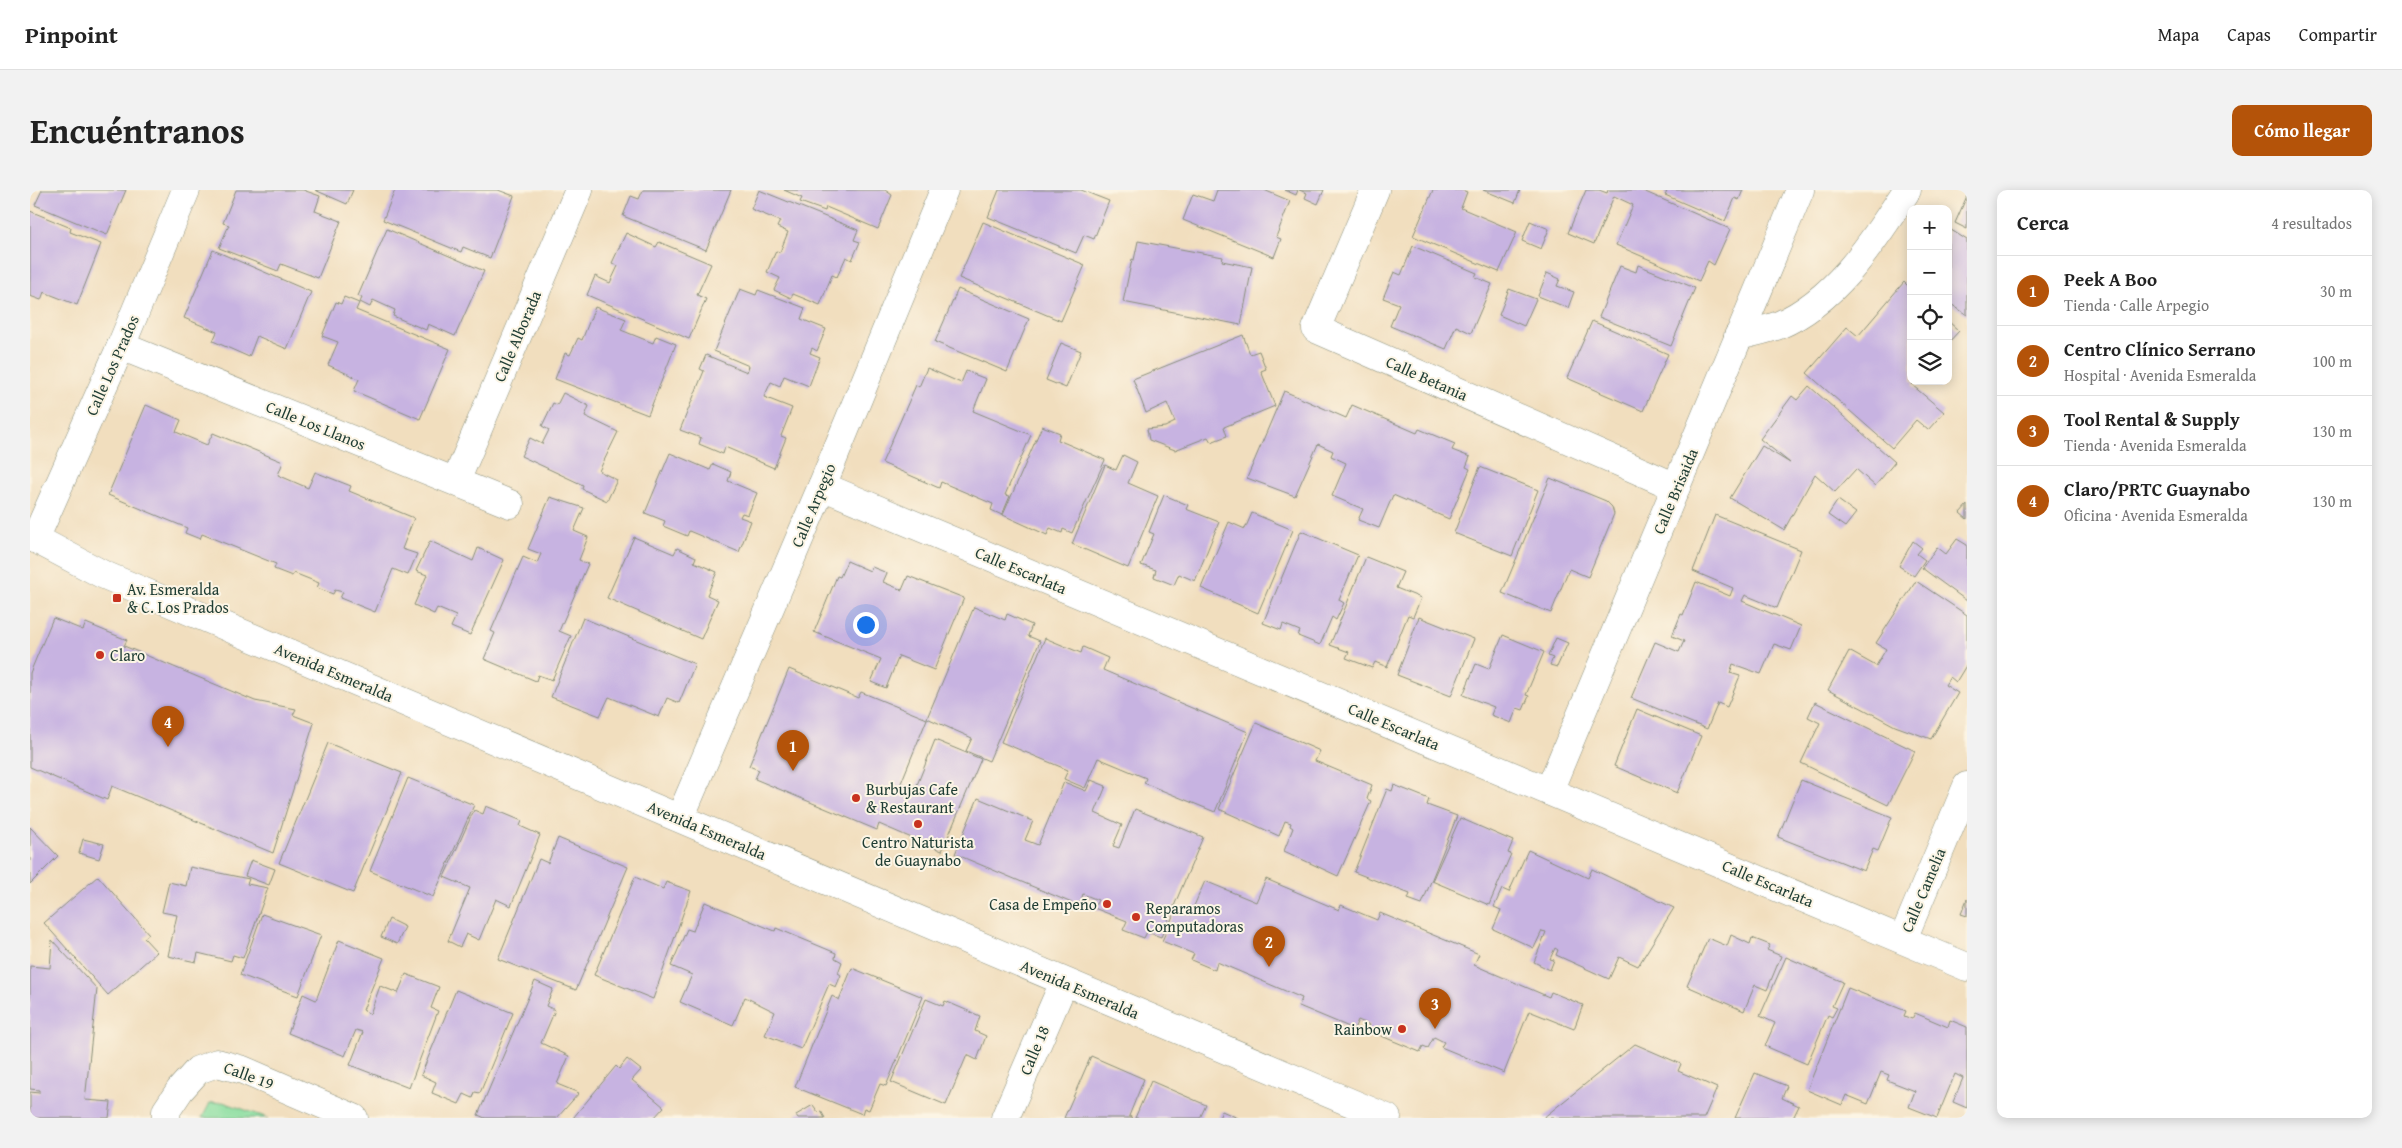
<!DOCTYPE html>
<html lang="es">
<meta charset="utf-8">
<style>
:root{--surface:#fff;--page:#f2f2f2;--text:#222;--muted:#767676;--line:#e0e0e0;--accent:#b45309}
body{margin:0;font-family:"Gentium Book Plus",serif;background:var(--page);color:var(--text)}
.controls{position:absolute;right:15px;top:15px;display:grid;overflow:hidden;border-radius:10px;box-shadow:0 2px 12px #0003}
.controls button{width:45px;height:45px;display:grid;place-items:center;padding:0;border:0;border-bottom:1px solid var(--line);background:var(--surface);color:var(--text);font:25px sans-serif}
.you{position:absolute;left:835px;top:434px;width:18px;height:18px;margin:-12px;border:4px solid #fff;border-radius:50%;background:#1a73e8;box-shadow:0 0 0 8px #1a73e833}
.badge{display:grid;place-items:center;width:32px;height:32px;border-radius:50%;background:var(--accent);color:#fff;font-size:16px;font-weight:700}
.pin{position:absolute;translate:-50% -41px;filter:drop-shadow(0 1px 2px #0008)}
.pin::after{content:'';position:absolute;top:26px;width:18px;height:15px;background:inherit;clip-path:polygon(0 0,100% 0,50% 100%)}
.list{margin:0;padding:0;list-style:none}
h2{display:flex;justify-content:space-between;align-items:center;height:65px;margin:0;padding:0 20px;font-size:21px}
h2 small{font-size:16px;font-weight:400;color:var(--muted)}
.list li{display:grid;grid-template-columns:32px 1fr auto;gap:15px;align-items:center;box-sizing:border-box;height:70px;padding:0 20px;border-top:1px solid var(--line)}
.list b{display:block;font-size:19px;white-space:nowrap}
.list p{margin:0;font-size:16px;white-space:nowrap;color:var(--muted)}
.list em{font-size:16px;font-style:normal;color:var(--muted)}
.icon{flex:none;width:28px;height:28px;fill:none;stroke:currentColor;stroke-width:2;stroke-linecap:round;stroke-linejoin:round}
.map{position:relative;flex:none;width:1937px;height:928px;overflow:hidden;border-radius:10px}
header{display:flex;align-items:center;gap:30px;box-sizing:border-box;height:70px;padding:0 25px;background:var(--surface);border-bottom:1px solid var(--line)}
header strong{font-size:24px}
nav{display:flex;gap:28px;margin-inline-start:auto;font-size:18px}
.intro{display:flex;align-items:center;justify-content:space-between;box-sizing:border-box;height:120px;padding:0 30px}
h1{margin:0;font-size:35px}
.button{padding:12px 22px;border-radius:10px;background:var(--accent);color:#fff;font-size:18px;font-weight:700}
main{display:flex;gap:30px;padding:0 30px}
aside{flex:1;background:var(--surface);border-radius:10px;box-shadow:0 2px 12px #0003}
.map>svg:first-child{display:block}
.green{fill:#8adea0;stroke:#548e6a}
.building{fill:#c7b3e1}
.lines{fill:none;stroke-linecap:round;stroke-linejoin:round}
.street-casing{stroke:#888e79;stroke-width:29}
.secondary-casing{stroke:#888e79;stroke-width:29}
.street{stroke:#fff;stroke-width:28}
.secondary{stroke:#fff;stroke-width:28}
.poi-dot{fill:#c8321e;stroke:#fcf5e5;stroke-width:2}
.labels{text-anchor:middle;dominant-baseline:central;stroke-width:4;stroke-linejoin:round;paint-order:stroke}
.street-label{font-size:16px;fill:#1f3d34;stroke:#fcf5e5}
.poi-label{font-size:16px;fill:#1f3d34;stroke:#fcf5e5;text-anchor:start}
</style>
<header>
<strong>Pinpoint</strong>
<nav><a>Mapa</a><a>Capas</a><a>Compartir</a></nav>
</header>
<div class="intro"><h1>Encuéntranos</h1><a class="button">Cómo llegar</a></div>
<main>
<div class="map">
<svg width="1937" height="928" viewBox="0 0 1937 928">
<rect width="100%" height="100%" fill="#fcf5e5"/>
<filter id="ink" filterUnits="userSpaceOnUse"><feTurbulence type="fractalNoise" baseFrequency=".02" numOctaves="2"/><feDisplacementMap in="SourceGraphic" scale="10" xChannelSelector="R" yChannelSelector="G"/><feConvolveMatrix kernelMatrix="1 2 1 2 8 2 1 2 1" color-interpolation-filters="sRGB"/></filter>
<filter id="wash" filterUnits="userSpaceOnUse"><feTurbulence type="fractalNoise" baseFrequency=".0096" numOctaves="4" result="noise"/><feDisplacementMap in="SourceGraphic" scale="20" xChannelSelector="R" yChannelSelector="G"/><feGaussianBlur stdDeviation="1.12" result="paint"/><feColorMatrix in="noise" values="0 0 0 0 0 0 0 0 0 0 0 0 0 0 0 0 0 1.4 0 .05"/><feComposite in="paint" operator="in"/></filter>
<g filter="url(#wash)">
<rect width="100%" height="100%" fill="#f1debe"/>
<polygon class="green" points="193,912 238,928 172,928 180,913"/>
<g id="blocks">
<g class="building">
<polygon points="12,0 96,0 77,45 5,15"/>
<polygon points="206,0 273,0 290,6 285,21 311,31 288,88 251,74 248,81 189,58 199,35 193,33"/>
<polygon points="285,0 323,0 317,14"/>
<polygon points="365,0 468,0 484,6 460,68 433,57 431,62 353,30"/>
<polygon points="613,0 701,0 676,60 593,26 601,6 609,9"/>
<polygon points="729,0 828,40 824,50 830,52 822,70 816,67 807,87 802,85 790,115 763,104 761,108 744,100 750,88 737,82 746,61 750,62 758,42 747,37 750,31 721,19"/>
<polygon points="754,0 855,0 862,5 848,39 796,17 795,21 770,12 772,8"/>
<polygon points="969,0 1051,0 1079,11 1064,49 1054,45 1046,63 958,27"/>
<polygon points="1187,0 1234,0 1260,11 1246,47 1251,49 1244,67 1153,30 1163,4 1183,11"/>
<polygon points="1255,0 1268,0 1266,5"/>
<polygon points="1269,0 1294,0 1288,14 1275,8 1277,3"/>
<polygon points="1403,0 1432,0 1437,2 1431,18 1487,42 1469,82 1383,46"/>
<polygon points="1453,0 1490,0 1485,13"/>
<polygon points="1556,0 1569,0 1577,3 1578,0 1611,0 1700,39 1684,75 1678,71 1669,91 1586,55 1603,15 1584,6 1564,54 1538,43"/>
<polygon points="1632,0 1713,0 1709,10 1705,8 1695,31 1635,5 1637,2"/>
<polygon points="1937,6 1937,39 1925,33"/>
<polygon points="0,21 41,38 40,42 71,54 47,115 14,102 11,110 0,106"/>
<polygon points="1500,31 1519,39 1511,59 1492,51"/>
<polygon points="953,32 1055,75 1031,131 929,88"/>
<polygon points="1918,38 1937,50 1937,125 1918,112"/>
<polygon points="357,39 454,81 425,146 398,134 396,140 363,126 365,120 343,110 340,117 330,112 332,108 328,106"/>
<polygon points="596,43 626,57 629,52 681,74 667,105 676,109 659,149 557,105 565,86 580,93 588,76 582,73"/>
<polygon points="1108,51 1193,67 1192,71 1222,77 1211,135 1093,112 1102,69 1104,70"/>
<polygon points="1383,56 1447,83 1445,87 1462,94 1441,143 1426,136 1416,159 1360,136 1369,114 1353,108 1364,82 1371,85"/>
<polygon points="183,60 281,102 257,159 227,146 219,167 183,151 187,142 154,128"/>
<polygon points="1608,75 1665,98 1641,156 1569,127 1590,76 1606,82"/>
<polygon points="1517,83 1530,89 1527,96 1544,102 1538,118 1508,106"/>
<polygon points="1874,92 1881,99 1881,191 1885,191 1882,195 1914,222 1898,240 1886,230 1862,258 1777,183 1817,137 1828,146"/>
<polygon points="710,99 726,105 728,100 775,118 771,129 796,139 787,161 782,158 780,163 790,167 779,196 754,186 750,196 741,192 734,207 762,218 751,246 756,248 744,278 695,257 693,264 669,254 671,248 650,240 674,181 670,179 676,165 717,182 719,176 684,161"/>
<polygon points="928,99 999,129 977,182 905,152"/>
<polygon points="1479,99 1506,109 1494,136 1469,125"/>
<polygon points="314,107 329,113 326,120 420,159 390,229 324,201 329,189 298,175 308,152 292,146 306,112 311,114"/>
<polygon points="565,117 596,129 591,140 623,153 626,146 646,154 618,225 525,189 535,163 540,165 548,148 552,150"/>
<polygon points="1562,131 1638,164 1613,221 1537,188"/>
<polygon points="1918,131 1929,141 1918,153"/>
<polygon points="1213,145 1220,164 1229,161 1236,179 1231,181 1245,216 1194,237 1197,246 1181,252 1178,247 1145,260 1119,250 1117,239 1135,237 1145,232 1137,213 1116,223 1103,189"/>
<polygon points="1031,153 1051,161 1036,198 1016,190"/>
<polygon points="897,178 931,193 936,181 956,189 943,221 1001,245 975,305 980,306 972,325 961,320 963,314 911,292 909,298 852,273 886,195 889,197"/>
<polygon points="1779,196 1865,272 1845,296 1826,279 1805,302 1785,284 1754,340 1700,308 1732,256 1760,273 1730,249 1762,206 1767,210"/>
<polygon points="1254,201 1316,228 1322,215 1387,243 1389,239 1425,254 1422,260 1440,267 1436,277 1440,279 1419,329 1363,305 1349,338 1328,330 1333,319 1302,306 1316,273 1301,266 1303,261 1288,254 1265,306 1217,288"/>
<polygon points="533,203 559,216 555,226 588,242 569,281 587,290 577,311 552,299 553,295 491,266 500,248 512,254 519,240 512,236 523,213 527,215"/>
<polygon points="116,215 151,230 146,242 177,255 183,243 253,272 248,285 278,298 285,282 321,296 319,301 384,328 372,359 387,364 378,385 363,379 345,422 310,408 313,402 305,400 303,404 287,398 289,393 264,383 262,386 244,379 246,374 172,344 170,349 155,343 157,338 78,305"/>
<polygon points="1012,236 1030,243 1028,250 1075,270 1042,343 1033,339 1032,343 1020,338 1017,345 973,325"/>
<polygon points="640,263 680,280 683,274 701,282 698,291 727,303 718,325 712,323 710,327 721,331 709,362 659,341 657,346 633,336 635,331 615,323"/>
<polygon points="1093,265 1107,272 1098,293 1128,306 1098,378 1042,354 1075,275 1086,280"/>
<polygon points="1450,277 1508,300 1482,366 1424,343"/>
<polygon points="1520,288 1576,311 1582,317 1584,324 1558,387 1539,379 1521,423 1472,403"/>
<polygon points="1134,305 1158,315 1156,319 1189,332 1165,391 1149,384 1144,395 1124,387 1126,380 1111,375 1124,344 1119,342"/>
<polygon points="520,307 554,318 544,341 558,347 549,370 558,374 529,441 541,446 522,490 508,485 506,491 454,469 465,443 461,441 493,367 507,373 511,364 498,359"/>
<polygon points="1808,310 1826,323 1815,337 1798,325"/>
<polygon points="1937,315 1937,329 1930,323"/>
<polygon points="1222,323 1263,340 1228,423 1171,398 1199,332 1215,339"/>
<polygon points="1685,325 1771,360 1747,418 1715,405 1712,411 1771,436 1761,460 1744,454 1731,484 1703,474 1700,483 1710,486 1697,517 1688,513 1677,539 1601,508 1625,452 1649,462 1654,451 1642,446 1651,424 1653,425 1666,392 1700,406 1703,398 1663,381"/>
<polygon points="1271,341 1328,365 1309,410 1314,413 1306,430 1302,427 1290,455 1268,446 1270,441 1253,434 1251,440 1233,433"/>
<polygon points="604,347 644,364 647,358 666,367 664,372 687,382 677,405 688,410 671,449 577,408"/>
<polygon points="1927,349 1937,355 1937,411 1892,378 1907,357 1916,364"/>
<polygon points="400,351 443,371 448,358 474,370 440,445 421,437 426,426 407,418 404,424 384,415 397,385 386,381"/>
<polygon points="1883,351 1892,358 1887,364 1895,370 1884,386 1869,376"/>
<polygon points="1336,367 1373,382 1366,398 1391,408 1383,427 1378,425 1357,477 1345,472 1342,478 1316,468 1319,462 1300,455"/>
<polygon points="817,371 840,381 842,377 857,383 853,392 872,400 878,386 934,408 904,480 869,466 856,498 841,492 851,469 784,442 807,386 810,387"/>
<polygon points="1886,391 1937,425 1937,474 1926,492 1920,487 1915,495 1928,503 1901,549 1865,536 1798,500 1819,461 1846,476 1856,459 1846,453"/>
<polygon points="944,417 975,430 977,424 1002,435 998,446 1010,451 959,571 936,561 942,548 897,528"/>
<polygon points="1389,427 1444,449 1421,506 1367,485"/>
<polygon points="23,428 53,440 56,433 97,450 94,456 225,511 266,519 263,525 284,533 243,663 82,596 77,610 0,577 0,483"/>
<polygon points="553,428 665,474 649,513 637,508 629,527 579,507 570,526 521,507"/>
<polygon points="1473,445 1514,462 1496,505 1499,506 1493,520 1487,518 1481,533 1461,525 1464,517 1433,505 1446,474 1459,479"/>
<polygon points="1015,448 1051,463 1053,457 1078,468 1073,480 1218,542 1185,622 1114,593 1116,588 1068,568 1055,598 1034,589 1038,580 971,552"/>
<polygon points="1526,448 1538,453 1527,477 1520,475 1523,468 1518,466"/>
<polygon points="759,479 828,508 831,502 897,529 871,593 885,600 905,550 951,569 912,661 849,634 847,640 725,589 729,580 719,576"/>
<polygon points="1785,512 1885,561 1858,615 1771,573 1790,533 1778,527"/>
<polygon points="1607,519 1671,546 1647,603 1584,576"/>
<polygon points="1226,533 1290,561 1285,571 1342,595 1337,609 1341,611 1308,686 1254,661 1263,638 1260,636 1261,633 1255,631 1249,646 1189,619"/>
<polygon points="298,553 372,583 323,703 249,673"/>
<polygon points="378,588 444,615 403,707 340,681"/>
<polygon points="1061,590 1076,596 1065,623 1092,635 1083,656 1089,658 1105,619 1173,647 1131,747 1117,742 1114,748 1093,740 1097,731 1064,718 1068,710 1053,704 1049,716 925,664 948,608 1003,631 995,650 1008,655 1034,592 1056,601"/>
<polygon points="1771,590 1862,627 1848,661 1843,659 1834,681 1748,647"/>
<polygon points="1364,595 1399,609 1397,615 1427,626 1392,714 1378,709 1380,704 1324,682 1357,599 1362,601"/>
<polygon points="456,616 492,631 490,636 510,645 481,716 466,709 449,750 436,744 430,757 418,751 440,698 414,687 444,620 453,624"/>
<polygon points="1430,628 1483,651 1478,663 1481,664 1459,715 1402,691"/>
<polygon points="0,637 28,666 0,694"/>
<polygon points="528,648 598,677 546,800 468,769 509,669 518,673"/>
<polygon points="53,649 74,654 69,669 49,663"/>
<polygon points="1498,660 1558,688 1562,679 1644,718 1608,776 1589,767 1579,789 1526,765 1528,760 1525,758 1520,769 1524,770 1520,780 1504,772 1516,742 1512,741 1504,758 1463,739 1471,720 1464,717 1472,699 1479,702"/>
<polygon points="221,670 245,679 239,695 215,686"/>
<polygon points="160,677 219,689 217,694 238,698 213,768 203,765 201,771 168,763 166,772 138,766 147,725 132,722 139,692 156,696"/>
<polygon points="68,686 119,744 114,748 127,762 78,805 14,733"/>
<polygon points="605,687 633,699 636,692 661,701 623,809 564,785"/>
<polygon points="1236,689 1309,720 1311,715 1347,730 1350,723 1449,764 1444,775 1519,807 1521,802 1553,815 1544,839 1499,821 1474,883 1411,857 1414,852 1404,847 1398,858 1393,856 1390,862 1337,840 1340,835 1328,830 1324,839 1269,816 1272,808 1187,772 1185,780 1161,770 1164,764 1132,751 1146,719 1160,725 1175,691 1226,712"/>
<polygon points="1937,709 1937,726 1931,724"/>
<polygon points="675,712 745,741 746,738 806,763 805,768 812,772 808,783 811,785 806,797 799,794 771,859 735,845 745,822 715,807 703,835 650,812 662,785 641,776 657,739 663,741"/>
<polygon points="232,724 291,745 268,806 210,785"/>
<polygon points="359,729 375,737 367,754 351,747"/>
<polygon points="1701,745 1720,754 1722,748 1740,755 1737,760 1751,766 1737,800 1725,795 1714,821 1657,796 1678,748 1697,756"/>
<polygon points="22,750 67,799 55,910 81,912 79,928 0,928 0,902 9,903 9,900 0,899 0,776 20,778"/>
<polygon points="309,750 354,768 333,820 340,824 350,796 368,803 376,784 409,797 401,818 408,821 379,898 320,875 333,842 326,840 315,866 258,843 273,804 286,810"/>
<polygon points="1756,767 1813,792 1802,816 1807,818 1802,827 1798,825 1777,874 1735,856 1745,833 1730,826"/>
<polygon points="822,778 893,807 856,896 850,894 839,920 834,918 832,924 765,897 802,806 809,810"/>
<polygon points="505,791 523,799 516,816 525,820 511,853 539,866 527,894 549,903 527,928 455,928 448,925"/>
<polygon points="1818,798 1876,821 1874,826 1882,829 1885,823 1918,837 1920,830 1937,837 1937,918 1923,912 1933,888 1925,884 1907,928 1879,917 1885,901 1857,890 1859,885 1851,882 1838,914 1816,905 1812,915 1777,900"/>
<polygon points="426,800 483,823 450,903 445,902 443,908 434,904 429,914 402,903 406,892 391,885"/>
<polygon points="896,809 913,816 915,811 950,826 945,841 956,846 947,870 937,865 916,915 861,892"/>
<polygon points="1605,854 1651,874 1648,881 1687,898 1674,928 1513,928"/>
<polygon points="1061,866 1114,889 1099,926 1103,928 1034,928"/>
<polygon points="597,869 611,880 602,890 634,917 624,928 543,928 586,876 589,879"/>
<polygon points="1725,883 1757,896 1752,908 1769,916 1763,928 1705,928"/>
<polygon points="1121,891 1176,915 1170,928 1105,928"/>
<polygon points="783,915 788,922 791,921 795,928 768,928 766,925"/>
<polygon points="1192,921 1208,928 1189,928"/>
</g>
</g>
</g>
<g filter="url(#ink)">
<use href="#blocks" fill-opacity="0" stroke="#888e79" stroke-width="1"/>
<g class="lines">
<g class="street-casing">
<g id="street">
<polyline points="1345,0 1286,139 1646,297"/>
<path d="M1708,146C1722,143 1736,140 1749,135C1807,110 1844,50 1877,0"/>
<polyline points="91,156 480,314"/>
<polyline points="426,291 549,0"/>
<polyline points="792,296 1937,777"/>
<polyline points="5,349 91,156 156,0"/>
<polyline points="1519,601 1770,0"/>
<polyline points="650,628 792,296 914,0"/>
<polyline points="1873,749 1937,596"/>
<polyline points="136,928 136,921 150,900 168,880 187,873 213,880 324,928"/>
<polyline points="975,928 1034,792"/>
</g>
</g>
<g class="secondary-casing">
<polyline id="secondary" points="0,346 72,384 1357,928"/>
</g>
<use href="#street" class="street"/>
<use href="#secondary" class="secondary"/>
</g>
</g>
<g class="poi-dot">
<rect x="82" y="403" width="10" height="10" rx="2.5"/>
<circle cx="70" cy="465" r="5"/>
<circle cx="826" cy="608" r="5"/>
<circle cx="888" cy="634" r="5"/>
<circle cx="1077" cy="714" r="5"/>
<circle cx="1106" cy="727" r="5"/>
<circle cx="1372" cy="839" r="5"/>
</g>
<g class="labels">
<g class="street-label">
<text transform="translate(487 146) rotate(-67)">Calle Alborada</text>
<text transform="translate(82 175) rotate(-66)">Calle Los Prados</text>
<text transform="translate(1397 188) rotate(24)">Calle Betania</text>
<text transform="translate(286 235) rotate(22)">Calle Los Llanos</text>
<text transform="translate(1645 301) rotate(-67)">Calle Brisaida</text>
<text transform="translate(783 315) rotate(-67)">Calle Arpegio</text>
<text transform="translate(991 380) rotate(23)">Calle Escarlata</text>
<text transform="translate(304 482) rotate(23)">Avenida Esmeralda</text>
<text transform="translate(1364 536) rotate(23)">Calle Escarlata</text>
<text transform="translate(677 640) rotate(23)">Avenida Esmeralda</text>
<text transform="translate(1738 693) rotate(23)">Calle Escarlata</text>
<text transform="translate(1893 700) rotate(-67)">Calle Camelia</text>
<text transform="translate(1050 799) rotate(23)">Avenida Esmeralda</text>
<text transform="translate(1004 860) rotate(-67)">Calle 18</text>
<text transform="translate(219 885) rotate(20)">Calle 19</text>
</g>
<g class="poi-label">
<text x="97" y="399">Av. Esmeralda<tspan x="97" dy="18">&amp; C. Los Prados</tspan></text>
<text x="80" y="465">Claro</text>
<text x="836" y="599">Burbujas Cafe<tspan x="836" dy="18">&amp; Restaurant</tspan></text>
<text x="888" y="652" text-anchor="middle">Centro Naturista<tspan x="888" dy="18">de Guaynabo</tspan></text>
<text x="1067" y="714" text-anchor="end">Casa de Empeño</text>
<text x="1116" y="718">Reparamos<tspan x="1116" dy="18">Computadoras</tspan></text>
<text x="1362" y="839" text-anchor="end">Rainbow</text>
</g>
</g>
</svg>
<div class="controls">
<button>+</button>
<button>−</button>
<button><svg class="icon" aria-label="locate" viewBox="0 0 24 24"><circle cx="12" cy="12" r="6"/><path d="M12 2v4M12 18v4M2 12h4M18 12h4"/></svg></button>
<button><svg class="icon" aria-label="layers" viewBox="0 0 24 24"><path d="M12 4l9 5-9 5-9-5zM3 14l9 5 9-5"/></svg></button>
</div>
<div class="you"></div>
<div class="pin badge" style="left:763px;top:581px">1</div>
<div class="pin badge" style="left:1239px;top:777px">2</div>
<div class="pin badge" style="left:1405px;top:839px">3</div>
<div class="pin badge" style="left:138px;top:557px">4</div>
</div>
<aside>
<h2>Cerca<small>4 resultados</small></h2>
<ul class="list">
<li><span class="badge">1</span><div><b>Peek A Boo</b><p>Tienda · Calle Arpegio</p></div><em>30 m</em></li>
<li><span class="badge">2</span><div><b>Centro Clínico Serrano</b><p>Hospital · Avenida Esmeralda</p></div><em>100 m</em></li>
<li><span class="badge">3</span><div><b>Tool Rental &amp; Supply</b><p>Tienda · Avenida Esmeralda</p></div><em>130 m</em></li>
<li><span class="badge">4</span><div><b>Claro/PRTC Guaynabo</b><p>Oficina · Avenida Esmeralda</p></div><em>130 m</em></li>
</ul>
</aside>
</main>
